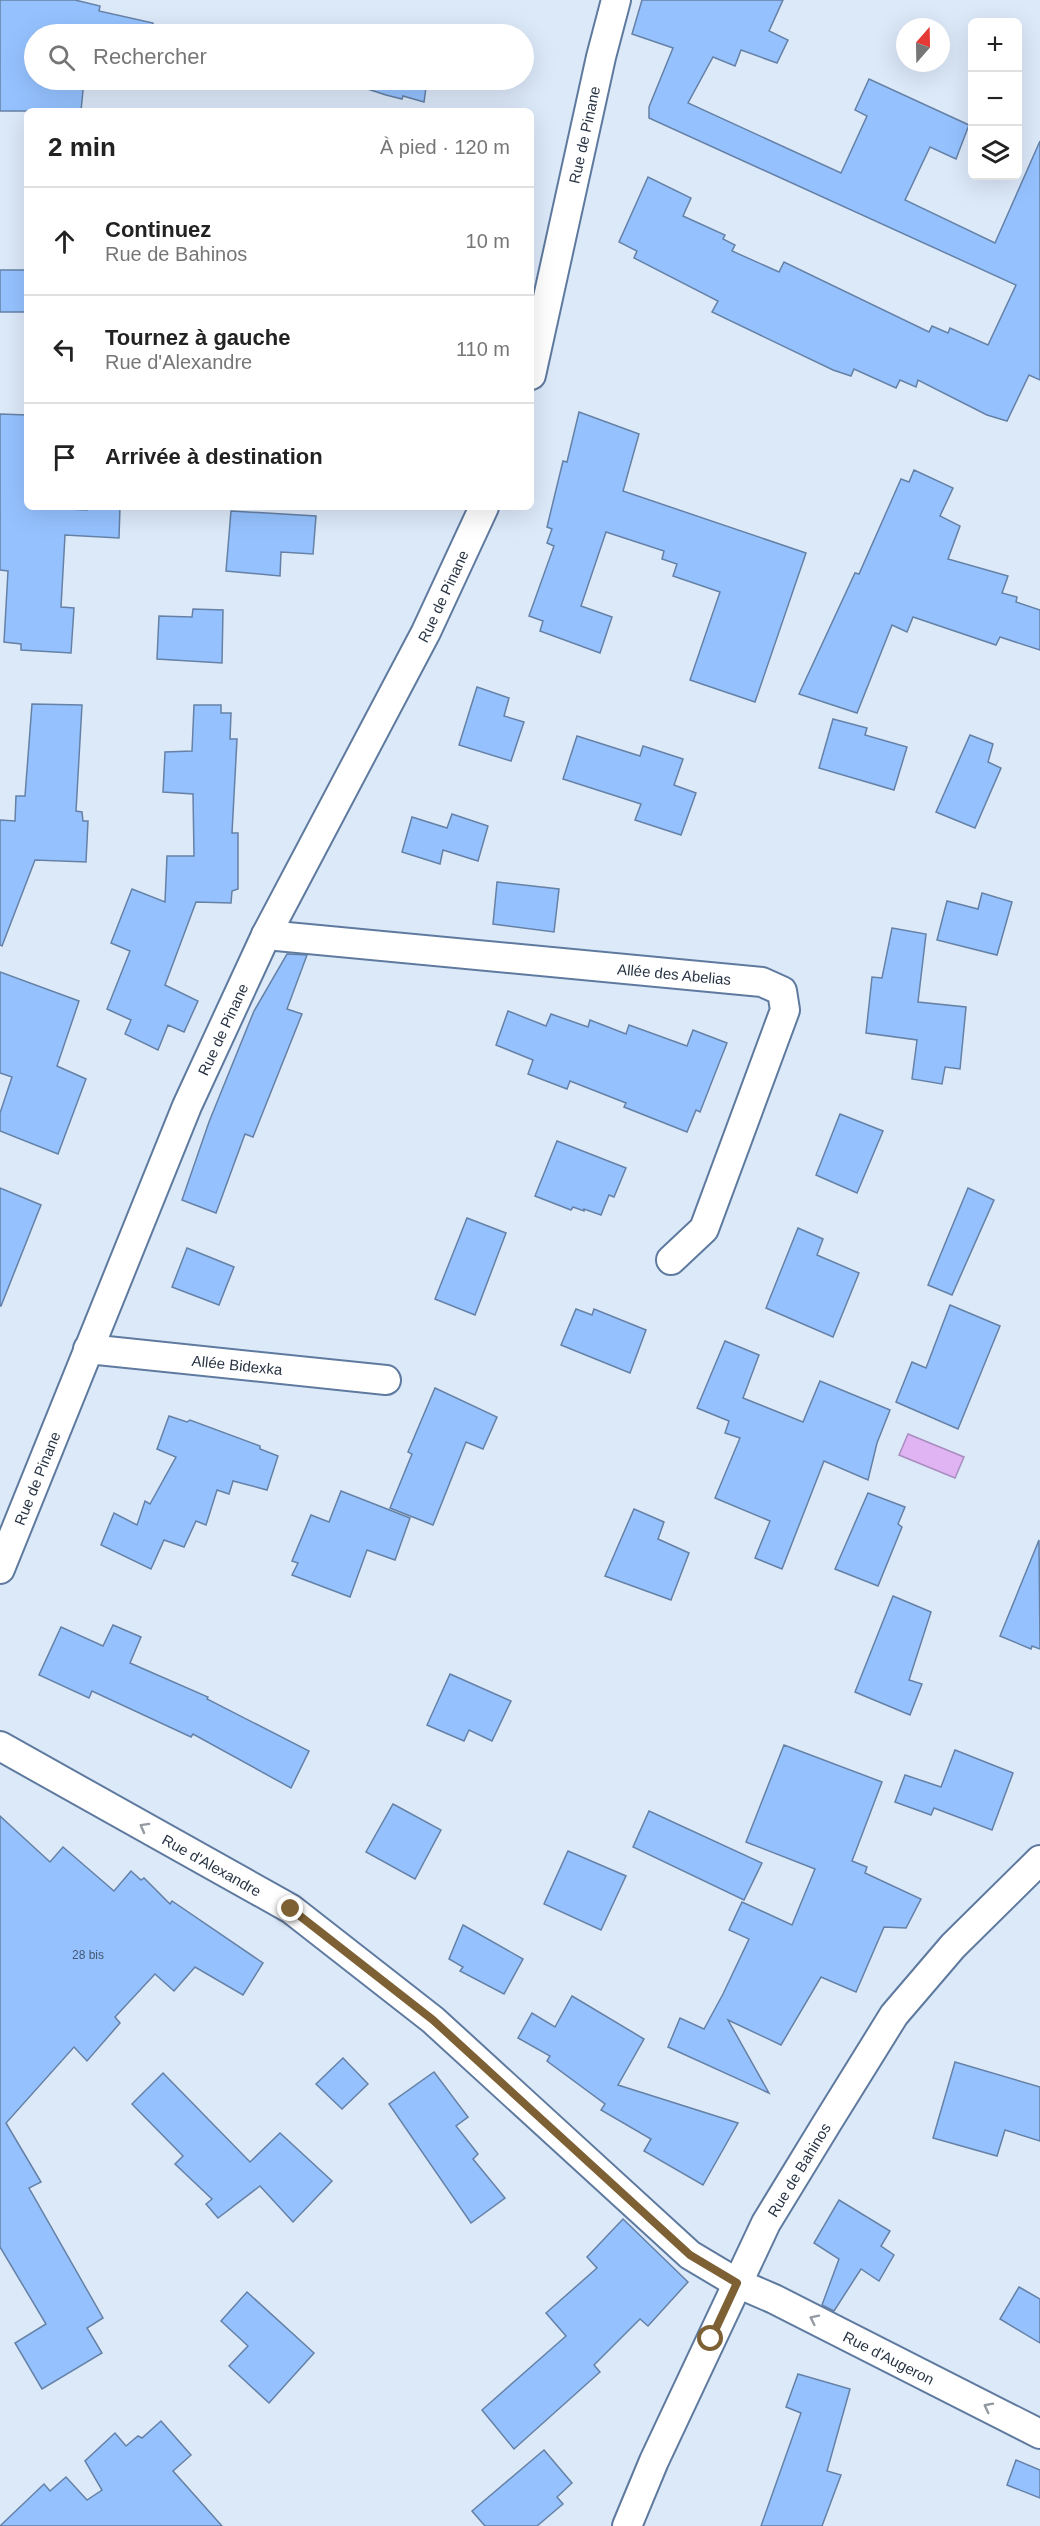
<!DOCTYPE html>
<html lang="fr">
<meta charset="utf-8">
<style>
:root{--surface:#fff;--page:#f6f6f6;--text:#222;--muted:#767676;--line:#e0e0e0}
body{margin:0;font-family:Helvetica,sans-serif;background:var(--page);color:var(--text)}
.controls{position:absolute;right:18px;top:18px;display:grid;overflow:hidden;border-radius:9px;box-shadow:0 6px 24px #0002}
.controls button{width:54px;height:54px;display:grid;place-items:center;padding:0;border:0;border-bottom:2px solid var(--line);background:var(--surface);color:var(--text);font:30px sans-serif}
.compass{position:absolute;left:896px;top:18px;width:54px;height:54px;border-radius:50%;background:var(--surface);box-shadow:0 6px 24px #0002;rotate:20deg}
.stop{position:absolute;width:18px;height:18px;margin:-14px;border:4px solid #7d6034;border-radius:50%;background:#fff}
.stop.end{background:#7d6034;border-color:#fff;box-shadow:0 2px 6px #0008}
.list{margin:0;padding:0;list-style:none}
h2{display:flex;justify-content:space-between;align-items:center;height:78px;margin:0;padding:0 24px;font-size:26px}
h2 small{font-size:20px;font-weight:400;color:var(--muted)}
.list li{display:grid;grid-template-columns:39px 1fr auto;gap:18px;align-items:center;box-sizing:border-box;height:108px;padding:0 24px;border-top:2px solid var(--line)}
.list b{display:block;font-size:22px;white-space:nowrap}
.list p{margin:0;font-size:20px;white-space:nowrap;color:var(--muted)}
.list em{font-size:20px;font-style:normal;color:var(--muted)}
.icon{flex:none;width:33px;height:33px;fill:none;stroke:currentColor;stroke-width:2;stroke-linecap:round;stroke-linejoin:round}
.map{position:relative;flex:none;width:1040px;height:2526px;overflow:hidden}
.search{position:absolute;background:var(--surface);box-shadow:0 6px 24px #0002;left:24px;top:24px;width:510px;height:66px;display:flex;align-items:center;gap:15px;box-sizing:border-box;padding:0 21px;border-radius:33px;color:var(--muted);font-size:22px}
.panel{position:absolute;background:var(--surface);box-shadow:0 6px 24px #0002;left:24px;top:108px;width:510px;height:402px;border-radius:9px}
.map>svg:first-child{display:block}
.water{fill:#e0b3f3;stroke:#a98dbf;stroke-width:1.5}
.building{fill:#95c2ff;stroke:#6581a6;stroke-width:1.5}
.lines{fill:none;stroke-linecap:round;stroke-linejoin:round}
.minor-casing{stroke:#5f7a9f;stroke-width:32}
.minor{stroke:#fff;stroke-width:28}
.oneway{stroke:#949aa2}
.route{stroke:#7d6034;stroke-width:8}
.labels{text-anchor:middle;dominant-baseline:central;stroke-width:6;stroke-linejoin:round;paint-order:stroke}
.number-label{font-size:12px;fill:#445874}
.street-label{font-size:15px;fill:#293545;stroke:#fff}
</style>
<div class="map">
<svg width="1040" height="2526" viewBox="0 0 1040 2526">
<rect width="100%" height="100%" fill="#dce9f9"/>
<polygon class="water" points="908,1434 964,1457 955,1478 899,1455"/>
<g class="building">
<polygon points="0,0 75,0 100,6 99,11 153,23 152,34 34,34 34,80 84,80 81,111 0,111"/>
<polygon points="642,0 783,0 769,31 788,40 777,63 741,50 735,66 713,57 688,103 841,173 867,116 855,110 869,79 969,125 956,159 930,147 905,200 995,243 1040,141 1040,380 1029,375 1007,421 987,415 918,380 916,387 900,380 896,388 854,369 851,376 833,370 712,312 718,301 634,258 637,251 619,242 648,177 691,198 683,216 725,235 723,239 735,245 732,251 779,272 784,262 929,332 932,326 948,333 950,328 988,345 1016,285 649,118 649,107 673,48 632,34"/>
<polygon points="347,80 427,80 424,102 403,96 402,99 386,95 346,82"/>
<rect x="0" y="270" width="27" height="42"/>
<polygon points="579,412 639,434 623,491 806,553 755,702 690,680 720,592 673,576 677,564 662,559 664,551 606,532 581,606 612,617 600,653 540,631 543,621 529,616 554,546 547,543 552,529 547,527 563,461 567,462"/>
<polygon points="0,414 27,415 27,507 87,510 87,507 120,507 119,538 65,535 61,607 74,608 71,653 21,650 21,644 4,642 8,571 0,570"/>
<polygon points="914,470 953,488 940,516 960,526 948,559 1008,576 1002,593 1017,597 1016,602 1040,610 1040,650 1000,637 996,645 913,617 907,632 892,625 857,713 799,694 855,573 859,574 901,479 909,482"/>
<polygon points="231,511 316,516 313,554 281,552 280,576 226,571"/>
<polygon points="193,609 223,610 222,663 157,659 159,616 192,617"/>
<polygon points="477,687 509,698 504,716 524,722 511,761 459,745"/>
<polygon points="32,704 82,705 76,811 82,812 83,821 88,821 86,862 35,860 2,946 0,945 0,820 15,821 16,796 25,796"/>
<polygon points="194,705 221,705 221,713 231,713 230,739 237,739 232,833 238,833 238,889 232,891 231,903 196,902 165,985 198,1001 184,1032 168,1025 158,1050 125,1034 131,1020 107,1009 130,951 111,943 132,889 165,902 167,856 194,856 193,794 163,792 165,752 192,751"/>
<polygon points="833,719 867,728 865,735 907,747 894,790 819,768"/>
<polygon points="970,735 993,744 988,762 1001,768 975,828 936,812"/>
<polygon points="577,736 640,756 643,746 683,759 674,785 696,793 681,835 635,820 641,804 563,779"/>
<polygon points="452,814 488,826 478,861 443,850 440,864 402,852 412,817 447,828"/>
<polygon points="497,882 559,889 554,932 493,924"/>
<polygon points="982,893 1012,902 997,955 937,940 947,901 978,909"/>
<polygon points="892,928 926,934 918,1002 966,1007 960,1069 945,1067 942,1084 912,1079 917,1040 866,1033 872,977 882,978"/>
<polygon points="287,954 307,955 287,1009 302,1014 253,1137 245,1134 216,1213 182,1200 209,1122 254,1011"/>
<polygon points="0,972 79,1001 57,1066 86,1079 58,1154 0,1131 0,1113 12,1077 0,1073"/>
<polygon points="508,1011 546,1026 551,1014 588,1027 590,1020 626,1034 629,1025 687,1046 693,1030 727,1043 700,1112 696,1110 687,1132 624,1107 626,1103 570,1081 567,1089 528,1074 533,1060 496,1045"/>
<polygon points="840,1114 883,1131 857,1193 816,1175"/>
<polygon points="557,1141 626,1168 614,1197 609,1195 601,1215 584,1209 584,1211 573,1207 571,1210 535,1196"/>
<polygon points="0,1188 41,1205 1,1306 0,1306"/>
<polygon points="968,1188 994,1200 952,1295 928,1285"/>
<polygon points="467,1218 506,1233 475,1315 435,1299"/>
<polygon points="798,1228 823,1239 817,1255 859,1273 833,1337 766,1308"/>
<polygon points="187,1248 234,1267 219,1305 172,1287"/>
<polygon points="950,1305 1000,1326 958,1429 896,1402 912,1362 926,1368"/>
<polygon points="576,1309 592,1315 594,1309 646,1330 630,1373 561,1345"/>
<polygon points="725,1341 759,1355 743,1398 803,1422 820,1381 890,1410 877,1443 868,1480 824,1461 782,1569 755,1558 770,1521 715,1498 740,1438 725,1433 729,1421 697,1408"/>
<polygon points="435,1388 497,1417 483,1449 466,1442 433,1525 390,1508 412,1454 408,1452"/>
<polygon points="169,1416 187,1422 190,1420 260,1446 260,1449 278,1456 267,1490 233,1481 229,1494 217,1490 206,1525 196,1521 184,1547 164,1540 151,1569 101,1545 114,1513 137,1525 145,1501 150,1504 176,1457 157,1449"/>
<polygon points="341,1491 410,1518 395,1560 367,1550 350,1597 292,1575 298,1563 292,1561 311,1515 329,1522"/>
<polygon points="868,1493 905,1507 898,1524 902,1527 878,1586 835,1569"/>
<polygon points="634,1509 664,1522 658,1539 689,1553 671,1600 605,1576"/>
<polygon points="1039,1540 1040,1649 1032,1646 1031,1649 1000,1636"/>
<polygon points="893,1596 931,1612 909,1680 922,1684 910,1715 855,1692"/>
<polygon points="113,1625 141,1637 130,1663 208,1697 207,1699 309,1751 291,1788 193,1734 191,1737 92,1691 89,1698 39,1675 61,1627 103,1646"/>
<polygon points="450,1674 511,1701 492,1741 469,1730 464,1741 427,1725"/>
<polygon points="784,1745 882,1782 852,1861 867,1867 865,1873 921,1899 906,1928 884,1927 856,1992 821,1977 781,2045 728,2020 769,2093 668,2047 680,2018 704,2029 723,1994 749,1939 729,1930 742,1902 792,1925 815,1869 746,1842"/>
<polygon points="955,1750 1013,1773 992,1830 934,1808 931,1815 895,1802 905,1775 941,1787"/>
<polygon points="393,1804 441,1830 415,1879 366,1852"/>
<polygon points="649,1811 762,1863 744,1900 633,1847"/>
<polygon points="0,1816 50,1862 63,1847 114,1891 131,1871 141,1880 144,1878 170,1904 172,1901 263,1963 243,1995 195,1967 174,1991 155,1974 115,2017 120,2023 87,2061 74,2047 6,2123 41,2182 29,2188 103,2318 87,2328 102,2353 42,2389 15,2343 46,2324 0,2247"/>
<polygon points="568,1851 626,1876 601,1930 544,1904"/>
<polygon points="463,1925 523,1959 504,1994 460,1971 463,1967 449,1959"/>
<polygon points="572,1996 644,2039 618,2085 738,2123 703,2185 644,2151 651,2139 601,2110 605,2104 547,2061 550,2056 518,2038 532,2013 555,2027"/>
<polygon points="343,2058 368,2084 342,2109 316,2084"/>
<polygon points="955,2062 1040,2087 1040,2141 1005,2130 997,2156 933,2138"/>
<polygon points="434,2072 468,2117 456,2126 478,2154 473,2159 505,2198 471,2223 389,2104"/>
<polygon points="163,2073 250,2162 280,2133 332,2181 293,2222 260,2186 218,2218 206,2204 212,2199 175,2164 183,2156 132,2104"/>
<polygon points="839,2200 890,2231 881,2246 894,2255 879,2281 861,2269 834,2311 822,2305 839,2259 814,2243"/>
<polygon points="623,2219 688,2282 648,2326 640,2319 594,2365 600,2372 514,2449 482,2410 566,2336 546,2313 597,2268 587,2257"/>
<polygon points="1019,2287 1040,2299 1040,2343 1000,2319"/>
<polygon points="247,2292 314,2353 269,2403 229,2366 248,2346 221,2321"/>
<polygon points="798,2374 850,2389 827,2471 841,2475 822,2526 761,2526 801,2413 786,2407"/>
<polygon points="161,2421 191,2455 173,2471 222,2526 0,2526 44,2484 50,2491 66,2477 87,2500 102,2490 85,2461 115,2433 126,2446 138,2436 142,2438"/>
<polygon points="544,2450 572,2483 557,2497 563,2504 537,2526 485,2526 472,2511"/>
<polygon points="1016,2460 1040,2470 1040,2498 1007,2485"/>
</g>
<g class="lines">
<g class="minor-casing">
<g id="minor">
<path id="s1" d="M531,375L601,57L616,0"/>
<path id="s2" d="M266,935L762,982L782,991L785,1010L704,1229L671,1260"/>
<path id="s3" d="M88,1349L386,1380"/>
<path id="s4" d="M0,1569L187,1106L266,935L426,632L484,507"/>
<path id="s5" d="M0,1746L291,1909L433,2020L690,2255L737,2283L774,2299L1040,2434"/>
<path id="s6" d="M627,2526L654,2461L766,2223L827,2123L894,2015L953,1946L1040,1860"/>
</g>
</g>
<use href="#minor" class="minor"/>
</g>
<defs><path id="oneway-chevron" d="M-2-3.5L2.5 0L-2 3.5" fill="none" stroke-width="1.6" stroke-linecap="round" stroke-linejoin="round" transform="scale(1.5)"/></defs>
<g class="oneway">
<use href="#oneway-chevron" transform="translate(144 1827) rotate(-151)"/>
<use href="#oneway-chevron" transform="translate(814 2319) rotate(-154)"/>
<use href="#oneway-chevron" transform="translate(988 2407) rotate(-153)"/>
</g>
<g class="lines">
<polyline class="route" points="291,1909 433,2020 690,2255 737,2283 711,2339"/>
</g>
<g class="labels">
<g class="number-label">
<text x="88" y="1955">28 bis</text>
</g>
<g class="street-label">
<text stroke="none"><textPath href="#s1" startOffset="246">Rue de Pinane</textPath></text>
<text stroke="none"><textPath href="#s4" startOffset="1070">Rue de Pinane</textPath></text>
<text stroke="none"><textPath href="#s2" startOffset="410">Allée des Abelias</textPath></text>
<text stroke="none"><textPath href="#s4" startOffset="584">Rue de Pinane</textPath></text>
<text stroke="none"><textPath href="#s3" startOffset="150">Allée Bidexka</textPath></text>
<text stroke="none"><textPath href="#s4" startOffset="98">Rue de Pinane</textPath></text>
<text stroke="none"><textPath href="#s5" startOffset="243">Rue d'Alexandre</textPath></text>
<text stroke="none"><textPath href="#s6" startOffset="396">Rue de Bahinos</textPath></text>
<text stroke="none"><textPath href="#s5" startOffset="1086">Rue d'Augeron</textPath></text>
</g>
</g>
</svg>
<div class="controls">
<button>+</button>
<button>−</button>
<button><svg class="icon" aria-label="layers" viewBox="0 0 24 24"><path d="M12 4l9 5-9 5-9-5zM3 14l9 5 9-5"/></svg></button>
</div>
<svg class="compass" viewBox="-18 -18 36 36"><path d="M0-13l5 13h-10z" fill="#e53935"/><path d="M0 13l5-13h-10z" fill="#767676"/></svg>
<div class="stop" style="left:711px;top:2339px"></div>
<div class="stop end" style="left:291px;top:1909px"></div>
<div class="search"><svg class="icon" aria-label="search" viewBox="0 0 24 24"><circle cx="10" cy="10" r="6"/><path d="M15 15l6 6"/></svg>Rechercher</div>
<section class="panel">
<h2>2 min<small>À pied · 120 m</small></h2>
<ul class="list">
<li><svg class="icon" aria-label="ahead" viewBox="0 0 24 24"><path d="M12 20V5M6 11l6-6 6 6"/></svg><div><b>Continuez</b><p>Rue de Bahinos</p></div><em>10 m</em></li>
<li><svg class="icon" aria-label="left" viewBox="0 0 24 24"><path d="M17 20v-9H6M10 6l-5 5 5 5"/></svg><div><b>Tournez à gauche</b><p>Rue d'Alexandre</p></div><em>110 m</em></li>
<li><svg class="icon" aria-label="arrive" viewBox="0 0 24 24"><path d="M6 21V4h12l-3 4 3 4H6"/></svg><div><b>Arrivée à destination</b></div></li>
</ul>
</section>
</div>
